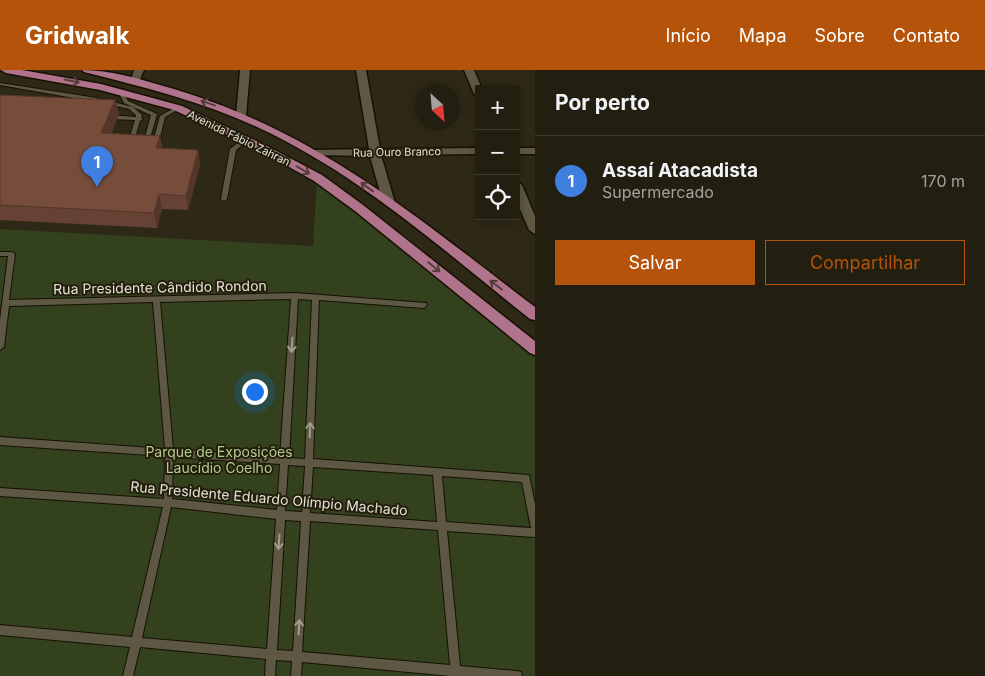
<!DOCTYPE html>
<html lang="pt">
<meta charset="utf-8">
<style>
:root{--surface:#221e10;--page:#2e2b1e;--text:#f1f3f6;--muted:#a2a29f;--line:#3f3c30;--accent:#b45309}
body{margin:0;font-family:Inter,sans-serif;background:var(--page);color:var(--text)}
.controls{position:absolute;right:15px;top:15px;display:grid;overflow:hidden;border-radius:0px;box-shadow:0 2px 8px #0003}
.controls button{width:45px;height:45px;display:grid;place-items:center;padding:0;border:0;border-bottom:1px solid var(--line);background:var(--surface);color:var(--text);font:25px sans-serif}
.compass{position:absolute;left:415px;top:15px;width:45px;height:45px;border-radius:50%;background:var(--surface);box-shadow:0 2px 8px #0003;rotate:154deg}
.you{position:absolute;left:254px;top:321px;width:18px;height:18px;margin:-12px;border:4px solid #fff;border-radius:50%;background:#1a73e8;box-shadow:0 0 0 8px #1a73e833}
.badge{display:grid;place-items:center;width:32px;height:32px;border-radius:50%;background:var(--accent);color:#fff;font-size:16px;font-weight:700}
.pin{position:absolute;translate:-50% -41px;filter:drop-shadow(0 1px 2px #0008)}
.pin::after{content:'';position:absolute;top:26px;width:18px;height:15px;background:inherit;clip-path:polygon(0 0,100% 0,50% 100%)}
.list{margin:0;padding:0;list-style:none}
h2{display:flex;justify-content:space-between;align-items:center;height:65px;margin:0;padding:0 20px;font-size:21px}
h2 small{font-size:16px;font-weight:400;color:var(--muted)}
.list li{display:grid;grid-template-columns:32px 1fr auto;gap:15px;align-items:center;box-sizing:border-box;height:90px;padding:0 20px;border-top:1px solid var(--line)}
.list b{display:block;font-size:19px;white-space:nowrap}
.list p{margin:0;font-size:16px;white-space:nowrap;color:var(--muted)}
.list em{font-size:16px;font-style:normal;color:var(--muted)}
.actions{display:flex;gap:10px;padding:15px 20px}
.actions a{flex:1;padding:11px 0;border:1px solid var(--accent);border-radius:0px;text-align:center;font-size:18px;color:var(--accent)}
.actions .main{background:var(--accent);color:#fff}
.icon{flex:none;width:28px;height:28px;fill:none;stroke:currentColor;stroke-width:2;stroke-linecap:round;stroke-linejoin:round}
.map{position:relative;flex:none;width:535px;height:606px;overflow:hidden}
header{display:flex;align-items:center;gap:30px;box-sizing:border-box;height:70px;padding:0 25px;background:var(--accent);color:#fff}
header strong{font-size:24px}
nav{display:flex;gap:28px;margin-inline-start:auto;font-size:18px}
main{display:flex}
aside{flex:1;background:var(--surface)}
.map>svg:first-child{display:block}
.green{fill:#33411e}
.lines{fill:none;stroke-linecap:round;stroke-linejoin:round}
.lane-casing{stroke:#161102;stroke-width:2}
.street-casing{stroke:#161102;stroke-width:3}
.primary-casing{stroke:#161102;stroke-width:3}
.lane{fill:#5d5743;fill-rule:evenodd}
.street{fill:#5d5743;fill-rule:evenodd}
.primary{fill:#b0738c;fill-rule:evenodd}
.wall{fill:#654233}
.shaded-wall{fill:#533629}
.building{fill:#764d3b;stroke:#533629}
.oneway{stroke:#553c39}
.oneway2{stroke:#a19c8c}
.labels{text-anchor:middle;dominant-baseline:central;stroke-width:4;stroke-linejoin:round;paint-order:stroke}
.far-street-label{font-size:11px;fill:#e5e2d6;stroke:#241e0c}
.street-label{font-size:14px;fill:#e5e2d6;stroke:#241e0c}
.park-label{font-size:14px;fill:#b1cd8d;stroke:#241e0c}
</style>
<header>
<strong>Gridwalk</strong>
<nav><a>Início</a><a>Mapa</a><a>Sobre</a><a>Contato</a></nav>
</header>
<main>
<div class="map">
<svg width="535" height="606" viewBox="0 0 535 606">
<rect width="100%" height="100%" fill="#2e2816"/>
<polygon class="green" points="317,110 535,280 535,606 0,606 0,159 313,176"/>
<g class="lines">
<g class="lane-casing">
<g id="lane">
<polygon points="0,13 97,28 100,30 97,32 0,15"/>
<polygon points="119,22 123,22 128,31 157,44 148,75 143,74 151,45 124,33 119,23"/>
<polygon points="109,31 133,37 142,45 141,48 143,49 140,51 133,74 128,73 135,50 109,49 106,47 109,45 136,47 136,45 129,39 107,34 106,33"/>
<polygon points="176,37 181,38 165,47 158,76 153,77 152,76 160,46"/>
<polygon points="246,67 248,68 248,70 236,80 227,129 224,131 222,130 221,129 230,79"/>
<path d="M0,182H12L15,184L9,230L295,223L426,233L427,235L424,238L319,230L313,389L529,405L535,434V467L447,461L460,596L517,601L521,602L522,606H451L302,592L301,606H291L292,591L276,590L275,606H265L266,589L140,577L133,606H123L130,577L0,565V555L132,567L163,437L0,426V418L164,429L165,386L0,375V367L165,379L153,232L9,236L4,277L0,280V250L8,186H0ZM291,229L280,387L173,379L160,232ZM298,229L312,230L305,389L289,388ZM173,387L280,394L277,440L172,429ZM288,395L305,396L302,442L285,441ZM313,397L433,405L437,452L310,443ZM442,406L522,412L531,458L446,452ZM171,437L276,449L267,579L142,568ZM285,450L301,451L293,581L277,580ZM310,451L438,460L450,595L302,582Z"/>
</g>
</g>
<g class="street-casing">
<g id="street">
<polygon points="134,0 144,0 139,12 133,12 131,10"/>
<polygon points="240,0 250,0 246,46 241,49 236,46"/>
<polygon points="356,0 366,0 380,79 479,78 479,84 381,85 395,133 389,137 383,133 370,86 310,85 309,83 310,81 314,80 369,79"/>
<polygon points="464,0 474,0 482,19 479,19 479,27 474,24"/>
<rect x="516" y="78" width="19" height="6"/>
<polygon points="516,111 522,115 535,146 535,164 529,160 516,130"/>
</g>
</g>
<g class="primary-casing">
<g id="primary">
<polygon points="1,0 22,0 101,14 182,36 267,76 322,105 363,135 535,271 535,285 530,283 355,141 314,111 259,80 174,40 100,20 6,3"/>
<path d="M82,0C111,0 139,9 167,17C316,60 415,146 535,237V250L530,249C443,180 359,104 257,57C201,31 143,17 84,2Z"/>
</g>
</g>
<use href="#lane" class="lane"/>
<use href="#street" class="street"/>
<use href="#primary" class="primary"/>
</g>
<polygon class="wall" points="0,25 115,30 119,44 111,64 160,66 162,78 198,80 200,95 188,140 162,139 157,158 0,150"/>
<g class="shaded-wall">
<polygon points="115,30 119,44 105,78 101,63"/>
<polygon points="160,66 162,81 156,78"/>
<polygon points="198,80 200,95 188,140 186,126"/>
<polygon points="159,124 162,139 157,158 154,143"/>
</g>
<polygon class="building" points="0,25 115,30 101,63 160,66 156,78 198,80 186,126 159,124 154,143 0,135"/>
<defs><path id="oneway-shaft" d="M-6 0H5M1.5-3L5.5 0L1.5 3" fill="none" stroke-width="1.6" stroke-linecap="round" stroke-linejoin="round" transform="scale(1.25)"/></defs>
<g class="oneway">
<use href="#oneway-shaft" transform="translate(72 11) rotate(11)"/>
<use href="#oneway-shaft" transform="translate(208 33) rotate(-160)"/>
<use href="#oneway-shaft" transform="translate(303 100) rotate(30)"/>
<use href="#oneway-shaft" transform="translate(367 117) rotate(-144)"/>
<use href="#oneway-shaft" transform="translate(434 197) rotate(39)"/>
<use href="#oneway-shaft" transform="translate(496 215) rotate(-143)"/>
</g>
<g class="oneway2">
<use href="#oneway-shaft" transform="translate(292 275) rotate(94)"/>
<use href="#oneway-shaft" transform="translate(310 360) rotate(-88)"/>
<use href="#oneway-shaft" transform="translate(279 472) rotate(94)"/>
<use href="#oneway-shaft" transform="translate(299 557) rotate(-87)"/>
</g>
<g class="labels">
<g class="far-street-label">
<text transform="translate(239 68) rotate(26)">Avenida Fábio Zahran</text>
<text transform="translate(397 82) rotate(-1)">Rua Ouro Branco</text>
</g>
<g class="street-label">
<text transform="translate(160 217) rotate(-1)">Rua Presidente Cândido Rondon</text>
<text transform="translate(269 428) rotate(5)">Rua Presidente Eduardo Olímpio Machado</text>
</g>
<g class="park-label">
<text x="219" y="381">Parque de Exposições<tspan x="219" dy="16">Laucídio Coelho</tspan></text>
</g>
</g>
</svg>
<div class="controls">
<button>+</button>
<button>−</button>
<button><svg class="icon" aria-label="locate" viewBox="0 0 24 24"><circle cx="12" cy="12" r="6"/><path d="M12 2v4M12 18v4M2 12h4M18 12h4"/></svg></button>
</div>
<svg class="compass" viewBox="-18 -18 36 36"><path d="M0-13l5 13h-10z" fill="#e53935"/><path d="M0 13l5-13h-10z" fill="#a2a29f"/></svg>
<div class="you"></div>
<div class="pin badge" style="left:97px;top:117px;background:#3f7fe0">1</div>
</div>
<aside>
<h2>Por perto<small></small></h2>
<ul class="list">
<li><span class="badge" style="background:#3f7fe0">1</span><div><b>Assaí Atacadista</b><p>Supermercado</p></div><em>170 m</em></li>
</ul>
<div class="actions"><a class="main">Salvar</a><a>Compartilhar</a></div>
</aside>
</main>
